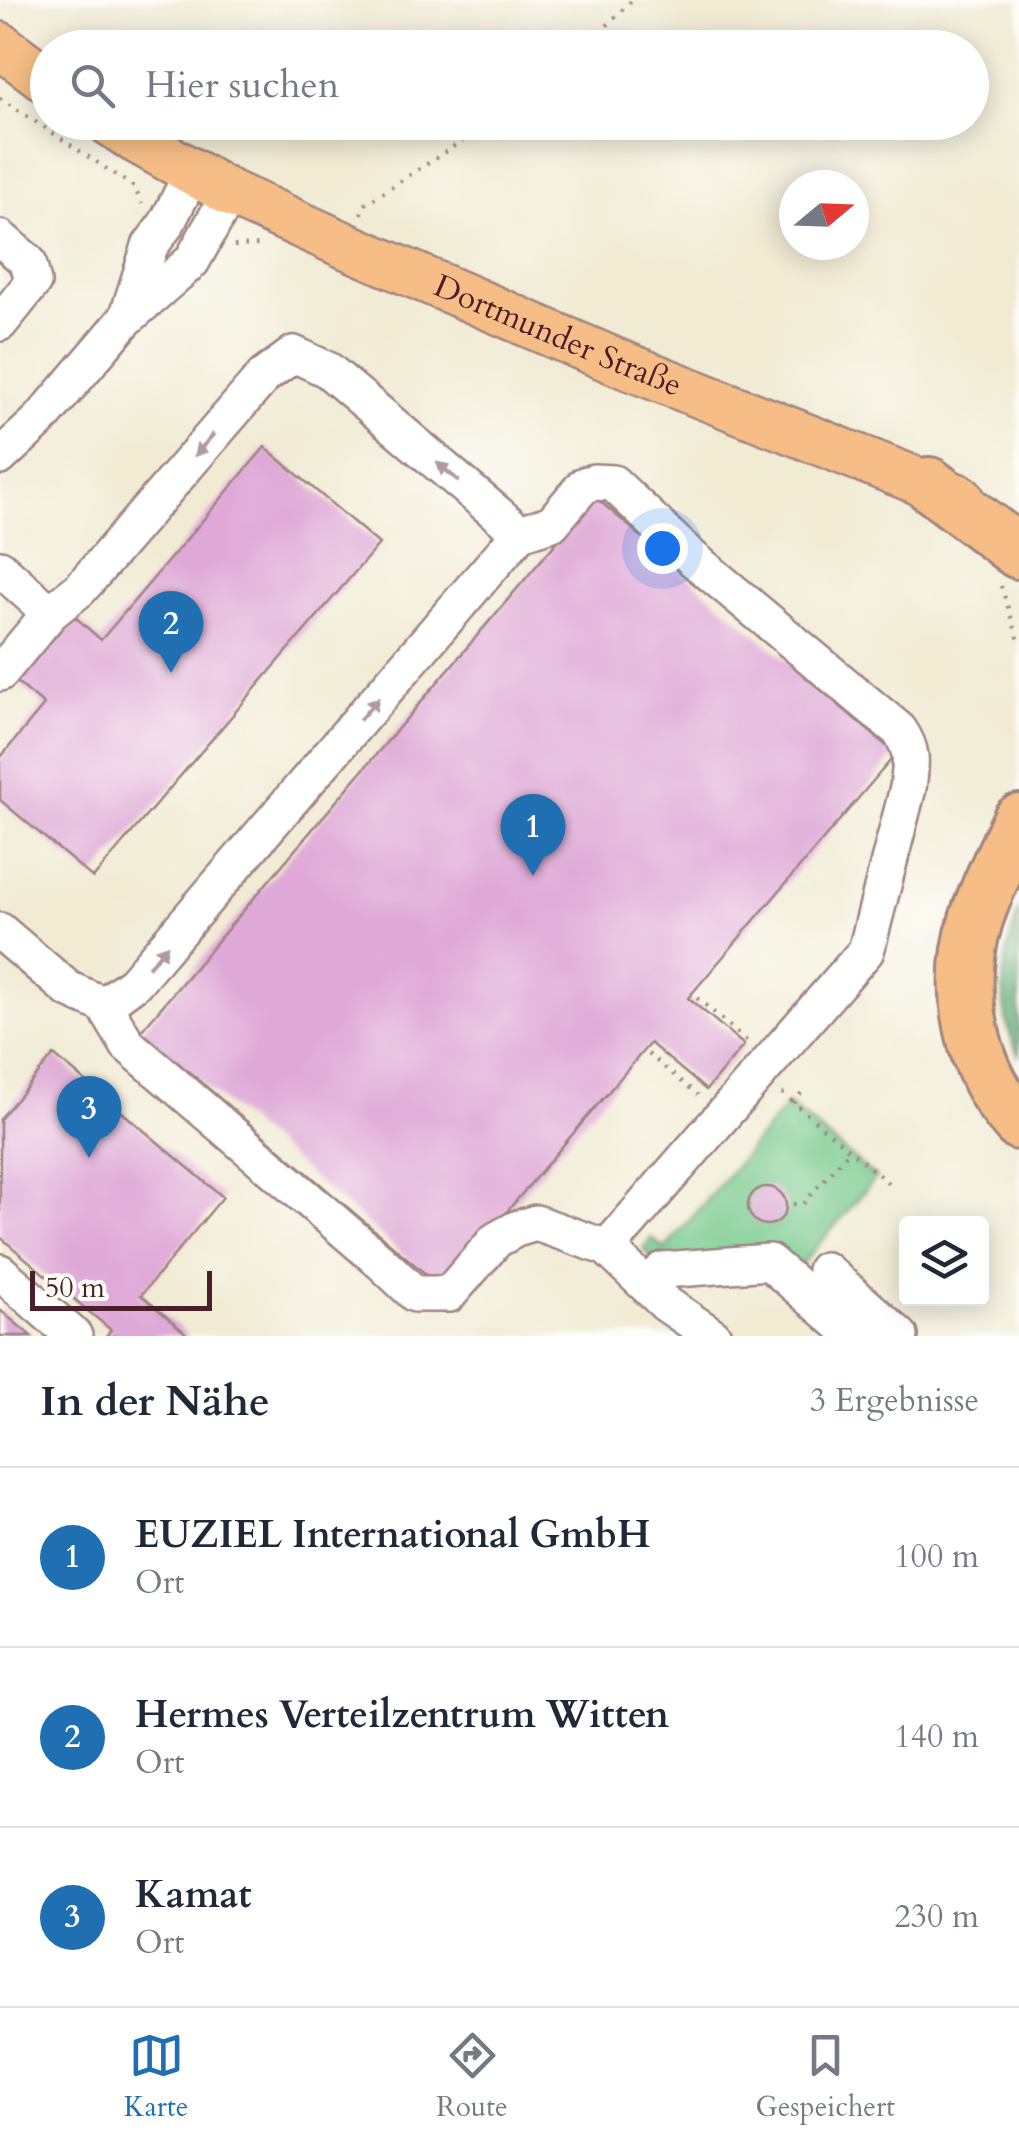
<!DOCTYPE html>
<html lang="de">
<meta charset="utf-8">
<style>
:root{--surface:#fff;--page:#f2f2f3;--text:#1f2937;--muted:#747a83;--line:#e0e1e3;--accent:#1f6fb2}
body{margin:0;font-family:Cardo,serif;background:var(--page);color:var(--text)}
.controls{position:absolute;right:30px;bottom:30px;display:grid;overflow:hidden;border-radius:10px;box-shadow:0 5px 25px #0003}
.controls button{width:90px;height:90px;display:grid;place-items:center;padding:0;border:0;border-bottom:2px solid var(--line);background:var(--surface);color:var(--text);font:50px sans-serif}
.compass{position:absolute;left:779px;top:170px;width:90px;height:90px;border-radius:50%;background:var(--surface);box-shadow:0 5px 25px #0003;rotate:71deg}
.scale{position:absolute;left:30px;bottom:25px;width:182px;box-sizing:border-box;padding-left:10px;border:5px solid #4a1f2b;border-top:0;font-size:28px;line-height:35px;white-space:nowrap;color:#4a1f2b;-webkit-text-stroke:8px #fdfcf7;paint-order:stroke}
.you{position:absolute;left:662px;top:548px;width:35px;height:35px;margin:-25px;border:8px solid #fff;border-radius:50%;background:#1a73e8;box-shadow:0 0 0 15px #1a73e833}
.badge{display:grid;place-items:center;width:65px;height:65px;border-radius:50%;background:var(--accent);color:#fff;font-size:32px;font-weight:700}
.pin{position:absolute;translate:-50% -82px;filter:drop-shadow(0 2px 5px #0008)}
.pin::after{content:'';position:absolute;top:52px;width:35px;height:30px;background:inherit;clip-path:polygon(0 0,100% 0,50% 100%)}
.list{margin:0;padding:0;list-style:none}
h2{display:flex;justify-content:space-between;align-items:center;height:130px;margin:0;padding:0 40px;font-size:42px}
h2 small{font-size:32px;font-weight:400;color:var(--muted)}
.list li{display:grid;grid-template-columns:65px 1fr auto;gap:30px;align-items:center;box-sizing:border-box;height:180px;padding:0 40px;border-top:2px solid var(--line)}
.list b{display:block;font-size:38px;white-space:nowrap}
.list p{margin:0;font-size:32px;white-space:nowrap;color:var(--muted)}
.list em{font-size:32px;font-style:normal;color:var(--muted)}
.icon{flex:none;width:55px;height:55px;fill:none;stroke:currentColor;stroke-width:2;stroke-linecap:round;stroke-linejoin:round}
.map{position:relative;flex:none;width:1019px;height:1336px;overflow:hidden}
.search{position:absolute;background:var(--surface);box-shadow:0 5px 25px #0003;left:30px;right:30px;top:30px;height:110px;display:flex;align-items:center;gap:25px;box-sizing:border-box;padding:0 35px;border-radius:55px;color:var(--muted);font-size:38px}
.sheet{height:670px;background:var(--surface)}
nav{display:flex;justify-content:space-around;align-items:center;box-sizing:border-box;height:140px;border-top:2px solid var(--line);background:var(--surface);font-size:28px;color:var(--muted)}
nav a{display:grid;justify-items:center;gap:5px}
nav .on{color:var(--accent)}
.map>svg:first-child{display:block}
.green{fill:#76c98b;stroke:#60745b;stroke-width:2.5}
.forest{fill:#60ad77;stroke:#556651;stroke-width:2.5}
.building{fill:#dfa9d7}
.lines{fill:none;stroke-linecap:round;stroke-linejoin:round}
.minor-casing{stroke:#9e8580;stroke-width:40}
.major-casing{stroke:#9e8580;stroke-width:50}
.highway-casing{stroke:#9e8580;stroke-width:58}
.path{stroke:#9e8580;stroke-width:4;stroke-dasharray:2.5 8;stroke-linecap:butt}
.minor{stroke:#fff;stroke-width:35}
.major{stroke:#f6be86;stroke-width:45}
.highway{stroke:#f6be86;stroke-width:52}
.oneway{fill:#ae9aa0}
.labels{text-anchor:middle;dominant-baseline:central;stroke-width:8;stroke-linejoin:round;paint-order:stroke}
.street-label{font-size:32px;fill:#4a1f2b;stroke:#fdfcf7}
</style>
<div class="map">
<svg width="1019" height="1336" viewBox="0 0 1019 1336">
<rect width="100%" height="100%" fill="#fdfcf7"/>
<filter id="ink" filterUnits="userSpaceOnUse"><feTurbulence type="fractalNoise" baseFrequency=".01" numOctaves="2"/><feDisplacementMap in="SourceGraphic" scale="20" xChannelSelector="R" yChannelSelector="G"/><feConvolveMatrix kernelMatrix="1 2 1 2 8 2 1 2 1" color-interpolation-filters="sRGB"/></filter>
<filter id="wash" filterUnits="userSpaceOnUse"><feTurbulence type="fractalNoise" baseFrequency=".0048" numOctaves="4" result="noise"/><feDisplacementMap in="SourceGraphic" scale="40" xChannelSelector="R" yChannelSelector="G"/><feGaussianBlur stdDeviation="2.25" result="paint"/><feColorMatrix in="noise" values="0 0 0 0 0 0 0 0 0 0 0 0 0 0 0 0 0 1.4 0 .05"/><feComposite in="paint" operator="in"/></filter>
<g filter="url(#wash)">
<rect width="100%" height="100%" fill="#f1ebd4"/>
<polygon class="green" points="788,1104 876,1178 796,1271 658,1262 643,1249 651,1238 665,1249"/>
<path class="forest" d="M1019,909V1057C1015,1045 1008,1032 1006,1019C998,981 1007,944 1019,909Z"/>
<g id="blocks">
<g class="building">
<polygon points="265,447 379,544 93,878 0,800 0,758 44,705 17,682 73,615 101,640"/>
<polygon points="595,497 896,754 688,998 744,1045 706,1090 650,1043 442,1288 141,1031"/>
<polygon points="54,1055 223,1197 141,1295 189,1336 106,1336 111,1330 0,1237 0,1119"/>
<circle cx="767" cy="1206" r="19"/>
<polygon points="0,1310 31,1336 0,1336"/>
</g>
</g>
</g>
<g filter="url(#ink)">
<use href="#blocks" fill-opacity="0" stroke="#9e8580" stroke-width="2.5"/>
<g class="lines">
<g class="minor-casing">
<g id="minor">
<polyline points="0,238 28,262 33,282 0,323"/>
<polyline points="127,318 150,246 167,223 192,173"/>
<polyline points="0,457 40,420 126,319 192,261 230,193"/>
<path d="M520,533L552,523L584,485L594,482L613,483L691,557L899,730C914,751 911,764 908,788L866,951L607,1248"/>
<polyline points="0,568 50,613"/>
<polyline points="0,673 50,613 80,589 264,376 294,354 328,370 520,533 134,983 104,1005 68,989 0,931"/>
<polyline points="104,1005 128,1045 380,1261 415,1294 449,1294 496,1240 516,1229 536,1223 607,1248 666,1304 713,1336"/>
<polyline points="825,1270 900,1336"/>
<polyline points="0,1272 74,1336"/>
<polyline points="648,1286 663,1270 769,1262 855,1336"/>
</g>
</g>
<g class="major-casing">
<g id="major">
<polyline points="0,45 48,81"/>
<path id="s1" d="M109,122L134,139L230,193L349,247L617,362L961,498"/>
</g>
</g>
<g class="highway-casing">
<g id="highway">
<polyline points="929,484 1019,552"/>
<path d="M1019,821C1004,853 987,886 976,920C955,987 970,1071 1019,1123"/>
</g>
</g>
<g class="path">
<polyline points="585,48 632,0"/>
<polyline points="0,98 134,187 142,204"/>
<polyline points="361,214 364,205 491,122"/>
<polyline points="234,246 259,245"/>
<polyline points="1001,586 1019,641"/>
<polyline points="697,998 748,1042"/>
<polyline points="648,1054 698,1095"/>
<polyline points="782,1093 893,1187"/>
<polyline points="793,1103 802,1092"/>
<polyline points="793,1204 803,1204 849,1151"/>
</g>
<use href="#minor" class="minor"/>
<use href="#major" class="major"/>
<use href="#highway" class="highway"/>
</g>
<defs><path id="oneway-solid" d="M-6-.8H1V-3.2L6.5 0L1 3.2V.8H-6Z" transform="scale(2.5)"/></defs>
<g class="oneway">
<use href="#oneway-solid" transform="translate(204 445) rotate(131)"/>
<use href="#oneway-solid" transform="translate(448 472) rotate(-140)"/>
<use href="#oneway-solid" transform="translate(369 709) rotate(-49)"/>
<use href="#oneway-solid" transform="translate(158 956) rotate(-49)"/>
</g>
</g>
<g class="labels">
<g class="street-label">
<text stroke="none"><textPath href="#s1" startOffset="498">Dortmunder Straße</textPath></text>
</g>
</g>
</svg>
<div class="controls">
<button><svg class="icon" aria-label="layers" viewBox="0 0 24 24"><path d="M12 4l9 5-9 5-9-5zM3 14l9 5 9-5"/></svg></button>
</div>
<svg class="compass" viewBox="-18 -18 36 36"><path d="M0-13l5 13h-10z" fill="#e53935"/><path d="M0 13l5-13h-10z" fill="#747a83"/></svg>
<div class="scale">50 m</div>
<div class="you"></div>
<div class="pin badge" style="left:533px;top:876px">1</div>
<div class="pin badge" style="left:171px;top:673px">2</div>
<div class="pin badge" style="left:89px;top:1158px">3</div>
<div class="search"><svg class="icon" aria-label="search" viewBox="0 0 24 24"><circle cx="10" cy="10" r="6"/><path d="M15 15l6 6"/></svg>Hier suchen</div>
</div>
<section class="sheet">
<h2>In der Nähe<small>3 Ergebnisse</small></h2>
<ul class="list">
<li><span class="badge">1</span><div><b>EUZIEL International GmbH</b><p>Ort</p></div><em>100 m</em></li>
<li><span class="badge">2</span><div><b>Hermes Verteilzentrum Witten</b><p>Ort</p></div><em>140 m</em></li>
<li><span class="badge">3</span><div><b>Kamat</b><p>Ort</p></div><em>230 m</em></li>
</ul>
</section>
<nav>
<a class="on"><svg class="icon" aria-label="map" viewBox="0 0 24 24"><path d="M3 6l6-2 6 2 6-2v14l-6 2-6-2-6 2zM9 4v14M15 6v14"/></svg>Karte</a>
<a><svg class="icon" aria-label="directions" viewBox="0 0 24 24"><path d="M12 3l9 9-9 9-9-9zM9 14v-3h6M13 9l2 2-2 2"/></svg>Route</a>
<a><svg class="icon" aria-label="saved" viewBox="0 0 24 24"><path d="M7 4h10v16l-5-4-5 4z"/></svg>Gespeichert</a>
</nav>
